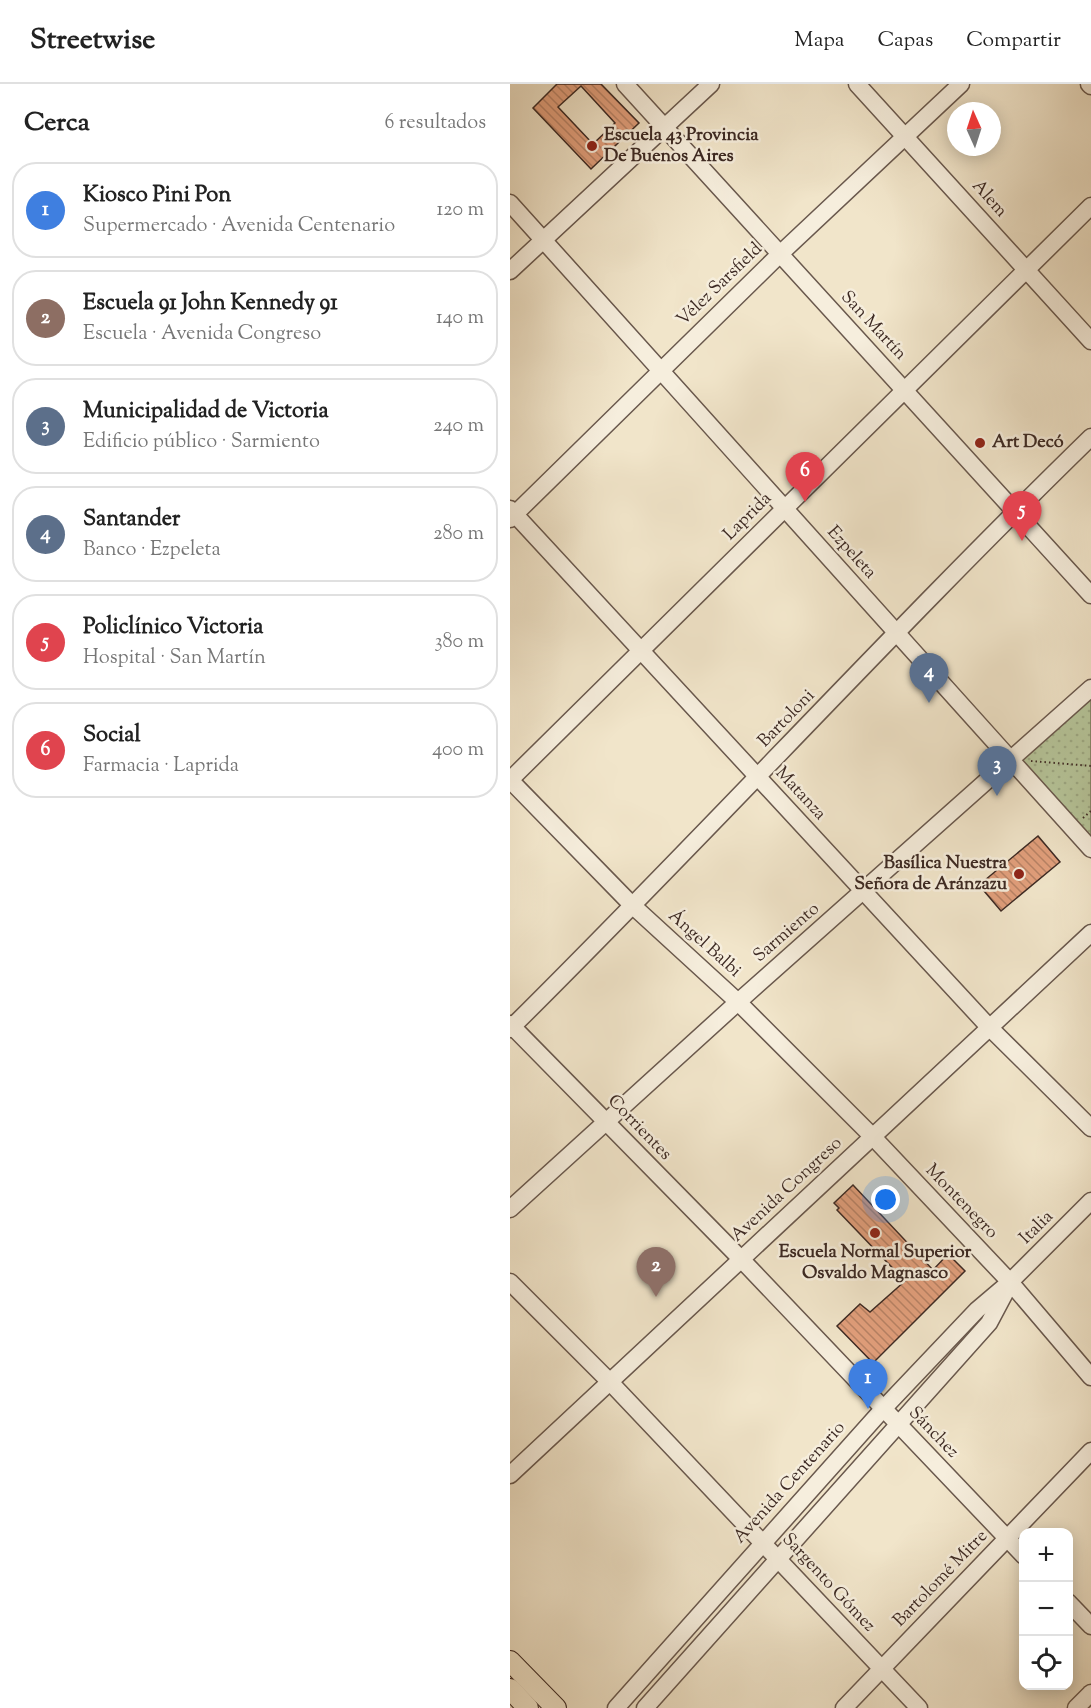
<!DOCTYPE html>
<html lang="es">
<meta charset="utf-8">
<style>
:root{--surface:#fff;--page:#f6f6f6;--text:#222;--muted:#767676;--line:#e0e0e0;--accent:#111827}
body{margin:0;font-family:"Sorts Mill Goudy",serif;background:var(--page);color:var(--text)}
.controls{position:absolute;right:18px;bottom:18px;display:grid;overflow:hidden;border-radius:12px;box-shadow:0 3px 15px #0003}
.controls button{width:54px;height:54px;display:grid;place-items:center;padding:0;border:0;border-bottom:2px solid var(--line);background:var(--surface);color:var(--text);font:30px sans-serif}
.compass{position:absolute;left:437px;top:18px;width:54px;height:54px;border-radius:50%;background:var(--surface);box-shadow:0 3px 15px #0003;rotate:357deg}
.you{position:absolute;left:376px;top:1116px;width:21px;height:21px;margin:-15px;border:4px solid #fff;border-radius:50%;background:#1a73e8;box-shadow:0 0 0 9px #1a73e833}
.badge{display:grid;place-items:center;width:39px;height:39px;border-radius:50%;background:var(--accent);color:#fff;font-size:20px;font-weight:700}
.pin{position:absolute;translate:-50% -50px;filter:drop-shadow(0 2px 3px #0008)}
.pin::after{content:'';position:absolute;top:32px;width:21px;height:18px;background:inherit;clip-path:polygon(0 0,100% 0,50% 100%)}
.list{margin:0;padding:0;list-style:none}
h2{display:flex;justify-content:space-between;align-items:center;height:78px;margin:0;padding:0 24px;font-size:26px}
h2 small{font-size:20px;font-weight:400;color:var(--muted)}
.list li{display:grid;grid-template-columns:39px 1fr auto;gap:18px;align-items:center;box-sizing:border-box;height:96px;margin:0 12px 12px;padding:0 12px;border:2px solid var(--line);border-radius:24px}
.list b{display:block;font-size:22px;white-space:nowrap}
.list p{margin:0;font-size:20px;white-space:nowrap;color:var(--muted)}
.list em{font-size:20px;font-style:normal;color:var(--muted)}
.icon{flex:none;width:33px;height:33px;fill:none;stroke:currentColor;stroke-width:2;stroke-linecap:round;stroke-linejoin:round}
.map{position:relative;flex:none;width:581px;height:1624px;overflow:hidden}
header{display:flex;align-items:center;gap:36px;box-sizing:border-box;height:84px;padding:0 30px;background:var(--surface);border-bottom:2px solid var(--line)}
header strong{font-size:28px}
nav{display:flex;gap:33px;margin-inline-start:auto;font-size:21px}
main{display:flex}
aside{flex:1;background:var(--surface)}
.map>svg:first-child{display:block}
.park{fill:url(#park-dots);stroke:#79775e;stroke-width:1.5}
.building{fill:url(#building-back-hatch);stroke:#3c2923;stroke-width:1.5;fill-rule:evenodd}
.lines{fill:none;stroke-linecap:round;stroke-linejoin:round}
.minor-casing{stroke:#69584d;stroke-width:19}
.major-casing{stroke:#3c2923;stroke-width:22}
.path{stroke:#3c2923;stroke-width:2;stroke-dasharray:1.5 3;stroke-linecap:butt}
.minor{stroke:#f6eedd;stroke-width:16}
.major{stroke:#f1e5ca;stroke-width:20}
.poi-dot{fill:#8f2418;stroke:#f6eedd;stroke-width:2}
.labels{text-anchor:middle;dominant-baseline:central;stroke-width:5;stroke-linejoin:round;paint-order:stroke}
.poi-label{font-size:18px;font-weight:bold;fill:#3c2923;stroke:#f6eedd;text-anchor:start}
.street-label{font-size:18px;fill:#3c2923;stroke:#f6eedd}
</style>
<header>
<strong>Streetwise</strong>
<nav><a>Mapa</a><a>Capas</a><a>Compartir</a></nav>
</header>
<main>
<aside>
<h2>Cerca<small>6 resultados</small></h2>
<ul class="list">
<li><span class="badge" style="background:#3f7fe0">1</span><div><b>Kiosco Pini Pon</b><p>Supermercado · Avenida Centenario</p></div><em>120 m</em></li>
<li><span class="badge" style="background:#8d6e63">2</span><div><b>Escuela 91 John Kennedy 91</b><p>Escuela · Avenida Congreso</p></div><em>140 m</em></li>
<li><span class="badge" style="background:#5c6f8a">3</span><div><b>Municipalidad de Victoria</b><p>Edificio público · Sarmiento</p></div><em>240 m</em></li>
<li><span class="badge" style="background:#5c6f8a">4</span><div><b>Santander</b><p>Banco · Ezpeleta</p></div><em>280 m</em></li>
<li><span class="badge" style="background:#e0444e">5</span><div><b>Policlínico Victoria</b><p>Hospital · San Martín</p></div><em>380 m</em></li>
<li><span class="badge" style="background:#e0444e">6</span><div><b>Social</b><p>Farmacia · Laprida</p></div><em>400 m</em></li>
</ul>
</aside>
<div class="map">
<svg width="581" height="1624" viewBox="0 0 581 1624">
<defs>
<pattern id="park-dots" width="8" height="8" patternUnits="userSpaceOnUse" patternTransform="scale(1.5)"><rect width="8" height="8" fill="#b6c59a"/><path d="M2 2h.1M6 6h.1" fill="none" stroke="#9da984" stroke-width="1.8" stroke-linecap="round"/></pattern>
<pattern id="building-back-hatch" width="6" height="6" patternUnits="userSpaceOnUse" patternTransform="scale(1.5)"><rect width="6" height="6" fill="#e29f7c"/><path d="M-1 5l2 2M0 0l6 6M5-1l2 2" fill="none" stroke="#b88265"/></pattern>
</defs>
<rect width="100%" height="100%" fill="#f1e5ca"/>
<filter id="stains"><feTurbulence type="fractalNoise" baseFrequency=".00333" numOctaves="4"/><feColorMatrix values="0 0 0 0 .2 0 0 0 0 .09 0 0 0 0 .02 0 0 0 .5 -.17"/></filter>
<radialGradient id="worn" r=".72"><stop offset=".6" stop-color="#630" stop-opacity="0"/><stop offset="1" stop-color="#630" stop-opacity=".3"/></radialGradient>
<polygon class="park" points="581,604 581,765 500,675"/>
<g class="building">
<path d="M47,0H91L129,39L81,85L23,24ZM71,2L105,39L83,60L48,23Z"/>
<polygon points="528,752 550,778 491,827 469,801"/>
<polygon points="343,1101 423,1186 438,1170 455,1187 363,1279 327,1242 350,1220 360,1228 395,1197 327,1126 329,1124 324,1119"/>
</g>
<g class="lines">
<g class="minor-casing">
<g id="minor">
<polyline points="115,0 581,511"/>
<polyline points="347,0 581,257"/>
<polyline points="579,0 581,2"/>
<polyline points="0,119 581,765"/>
<polyline points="0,187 201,0"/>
<polyline points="0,425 479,943 581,1044"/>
<polyline points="0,435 270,170 451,0"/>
<polyline points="0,696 122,821 228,918 363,1053 500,1198 581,1293"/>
<polyline points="0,696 581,122"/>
<polyline points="0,940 231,1175 514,1472"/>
<path d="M0,945C197,750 383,546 581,353"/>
<polyline points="0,1125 228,918 581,604"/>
<polyline points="0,1198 100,1298 409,1624"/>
<polyline points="0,1391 581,849"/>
<polyline points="558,1518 581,1542"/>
<polyline points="106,1624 373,1325 467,1226 500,1198 581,1117"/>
<polyline points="135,1624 479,1239 496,1207"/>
<polyline points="334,1624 581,1367"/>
<polyline points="566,1624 581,1609"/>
</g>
</g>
<g class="major-casing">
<g id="major">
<polyline points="0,1577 46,1624"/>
<polyline points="0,1605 18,1624"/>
</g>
</g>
<g class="path">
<polyline points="521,677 581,682"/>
<polyline points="573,734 581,727"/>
</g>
<use href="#minor" class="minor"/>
<use href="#major" class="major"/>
</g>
<g class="poi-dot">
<circle cx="82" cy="62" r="6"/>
<circle cx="470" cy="359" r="6"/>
<circle cx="509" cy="790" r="6"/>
<circle cx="365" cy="1149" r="6"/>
</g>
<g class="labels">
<g class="poi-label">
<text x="94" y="52">Escuela 43 Provincia<tspan x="94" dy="21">De Buenos Aires</tspan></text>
<text x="482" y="359">Art Decó</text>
<text x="497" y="780" text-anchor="end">Basílica Nuestra<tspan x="497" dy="21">Señora de Aránzazu</tspan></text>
<text x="365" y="1169" text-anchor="middle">Escuela Normal Superior<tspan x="365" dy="21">Osvaldo Magnasco</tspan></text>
</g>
<g class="street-label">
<text transform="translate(479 115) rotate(48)">Alem</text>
<text transform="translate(210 201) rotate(-44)">Vélez Sarsfield</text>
<text transform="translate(363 242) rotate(47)">San Martín</text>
<text transform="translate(238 433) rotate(-45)">Laprida</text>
<text transform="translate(341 469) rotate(48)">Ezpeleta</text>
<text transform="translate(277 635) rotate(-46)">Bartoloni</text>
<text transform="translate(290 710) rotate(47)">Matanza</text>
<text transform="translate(277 849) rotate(-41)">Sarmiento</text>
<text transform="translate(194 860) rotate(42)">Ángel Balbi</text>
<text transform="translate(129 1044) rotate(46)">Corrientes</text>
<text transform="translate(277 1106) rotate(-43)">Avenida Congreso</text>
<text transform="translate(451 1118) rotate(46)">Montenegro</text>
<text transform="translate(527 1144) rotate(-45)">Italia</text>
<text transform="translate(423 1349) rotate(46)">Sánchez</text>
<text transform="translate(280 1399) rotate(-48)">Avenida Centenario</text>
<text transform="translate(431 1495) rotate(-46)">Bartolomé Mitre</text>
<text transform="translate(318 1499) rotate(47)">Sargento Gómez</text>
</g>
</g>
<rect width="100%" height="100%" filter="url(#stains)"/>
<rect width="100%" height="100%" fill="url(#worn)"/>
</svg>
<div class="controls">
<button>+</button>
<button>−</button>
<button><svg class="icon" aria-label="locate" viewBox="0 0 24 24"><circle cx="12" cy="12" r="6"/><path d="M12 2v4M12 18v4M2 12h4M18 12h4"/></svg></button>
</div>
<svg class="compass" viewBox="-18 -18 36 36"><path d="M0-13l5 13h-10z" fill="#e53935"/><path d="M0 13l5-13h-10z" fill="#767676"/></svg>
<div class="you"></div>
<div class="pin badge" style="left:358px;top:1325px;background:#3f7fe0">1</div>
<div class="pin badge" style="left:146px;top:1213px;background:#8d6e63">2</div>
<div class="pin badge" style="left:487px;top:712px;background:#5c6f8a">3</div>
<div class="pin badge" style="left:419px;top:619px;background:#5c6f8a">4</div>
<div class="pin badge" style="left:512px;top:457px;background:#e0444e">5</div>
<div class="pin badge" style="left:295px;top:418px;background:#e0444e">6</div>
</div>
</main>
